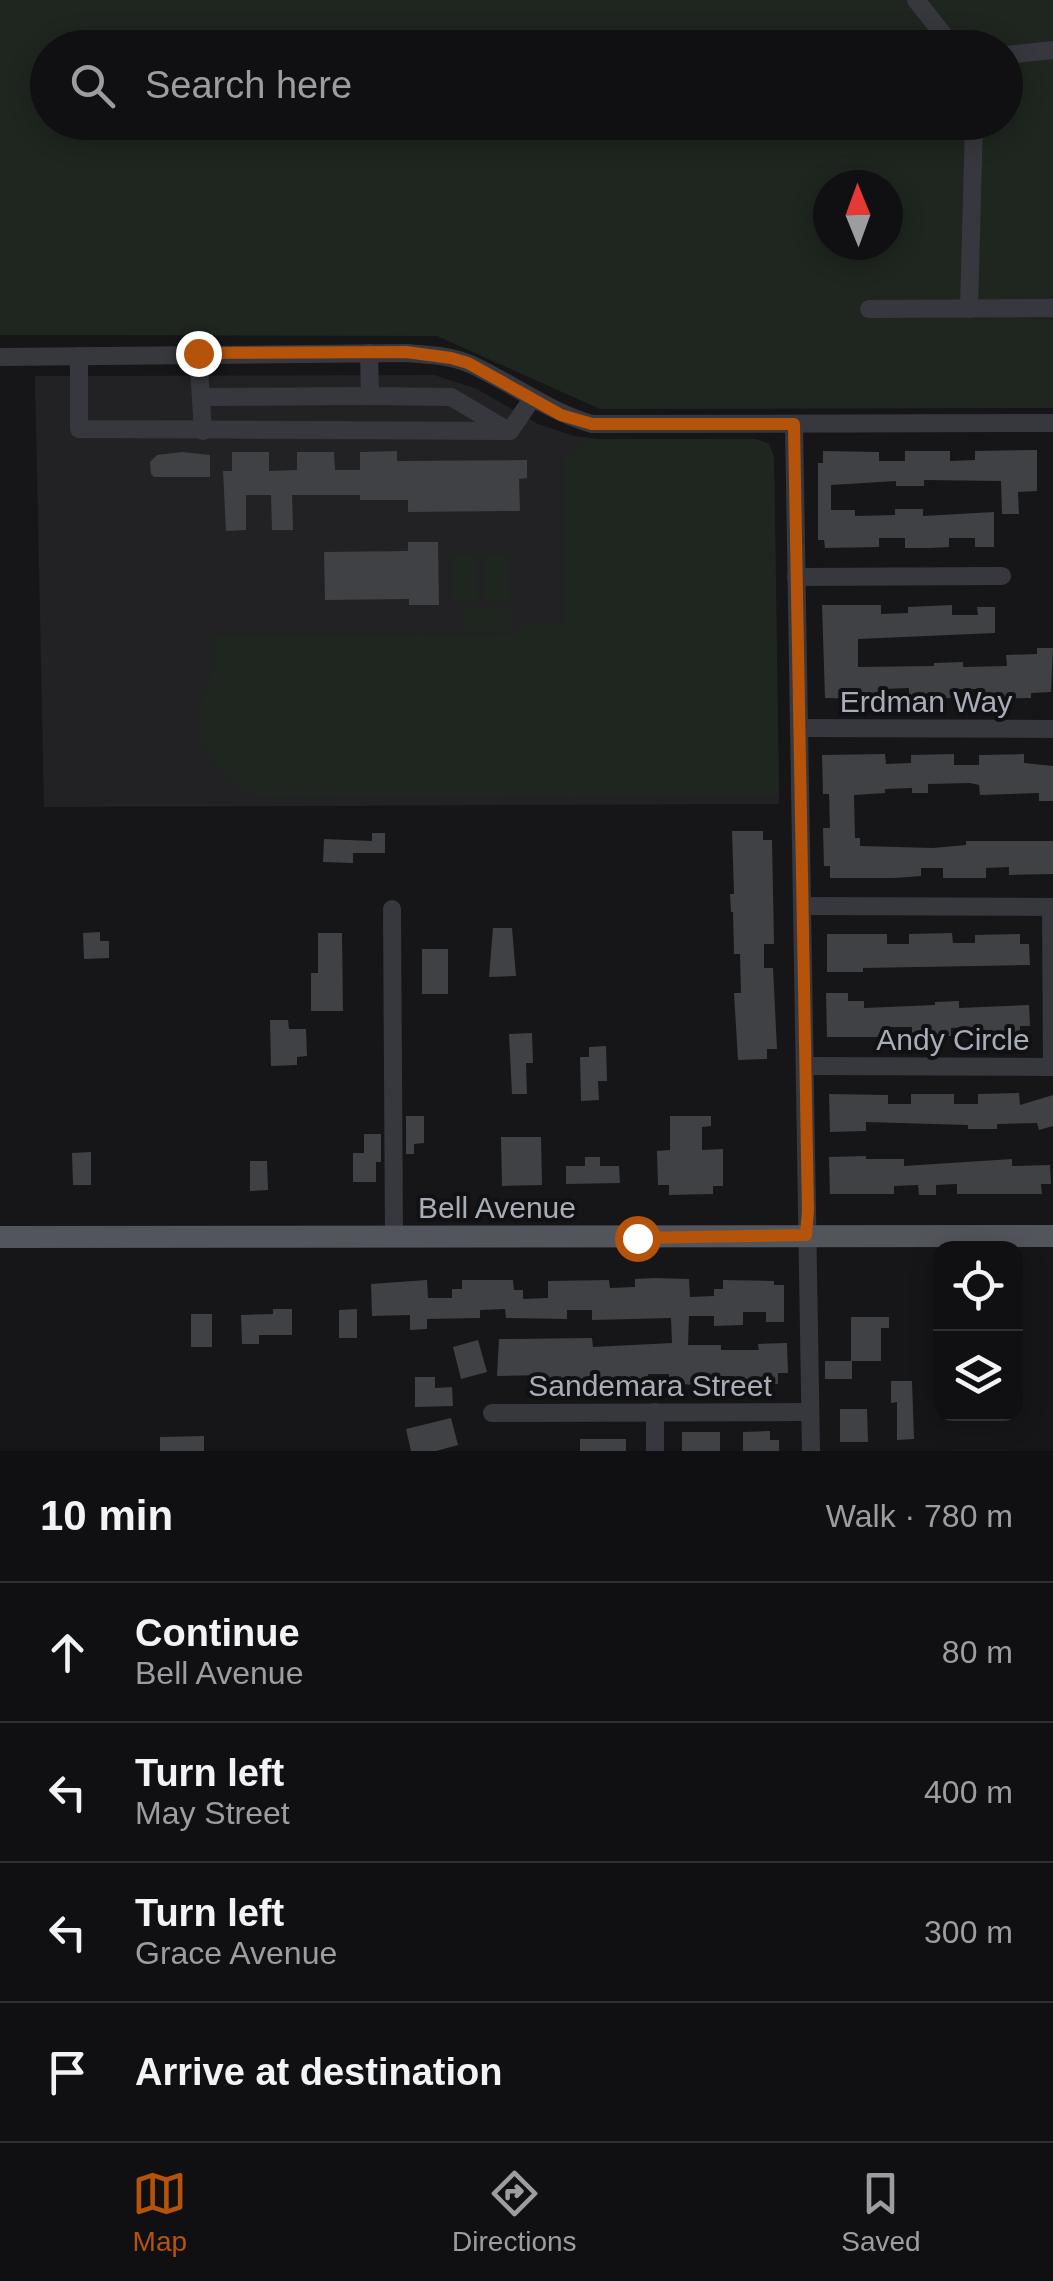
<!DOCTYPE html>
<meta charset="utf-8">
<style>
:root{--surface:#101012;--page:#19191b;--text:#f1f3f6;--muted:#9c9d9f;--line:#303032;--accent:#b45309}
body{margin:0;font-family:Arial,sans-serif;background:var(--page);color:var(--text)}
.controls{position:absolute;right:30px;bottom:30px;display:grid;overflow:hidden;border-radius:20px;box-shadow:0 5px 25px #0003}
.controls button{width:90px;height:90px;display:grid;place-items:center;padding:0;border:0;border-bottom:2px solid var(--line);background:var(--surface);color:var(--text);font:50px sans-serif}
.compass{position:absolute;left:813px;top:170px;width:90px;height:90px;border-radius:50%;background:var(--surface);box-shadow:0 5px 25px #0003;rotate:359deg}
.stop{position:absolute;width:30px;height:30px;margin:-22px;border:8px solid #b45309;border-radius:50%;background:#fff}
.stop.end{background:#b45309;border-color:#fff;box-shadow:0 2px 10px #0008}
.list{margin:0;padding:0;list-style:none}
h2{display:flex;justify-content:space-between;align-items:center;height:130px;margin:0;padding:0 40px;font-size:42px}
h2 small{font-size:32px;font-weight:400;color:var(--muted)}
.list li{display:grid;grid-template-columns:65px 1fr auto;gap:30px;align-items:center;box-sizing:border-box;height:140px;padding:0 40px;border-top:2px solid var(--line)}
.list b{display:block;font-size:38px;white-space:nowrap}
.list p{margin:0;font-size:32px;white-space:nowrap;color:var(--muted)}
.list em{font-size:32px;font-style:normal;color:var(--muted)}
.icon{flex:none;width:55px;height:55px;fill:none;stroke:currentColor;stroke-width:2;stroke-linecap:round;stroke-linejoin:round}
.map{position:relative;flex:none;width:1053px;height:1451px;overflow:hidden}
.search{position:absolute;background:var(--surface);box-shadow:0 5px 25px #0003;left:30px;right:30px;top:30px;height:110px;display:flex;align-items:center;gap:25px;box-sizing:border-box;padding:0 35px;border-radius:55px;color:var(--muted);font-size:38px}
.sheet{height:690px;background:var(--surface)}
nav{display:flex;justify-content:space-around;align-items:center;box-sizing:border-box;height:140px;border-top:2px solid var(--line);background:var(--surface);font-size:28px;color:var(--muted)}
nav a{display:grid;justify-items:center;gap:5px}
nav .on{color:var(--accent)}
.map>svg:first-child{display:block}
.built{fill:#222225}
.green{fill:#1e261f;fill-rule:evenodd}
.building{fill:#404145}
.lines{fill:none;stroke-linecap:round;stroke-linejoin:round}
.minor{stroke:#37383d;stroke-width:18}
.major{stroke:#53555c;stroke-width:22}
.route{stroke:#b45309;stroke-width:12}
.labels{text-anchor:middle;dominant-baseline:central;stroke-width:8;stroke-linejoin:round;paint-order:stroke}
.street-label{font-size:30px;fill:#a8adb8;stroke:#111113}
</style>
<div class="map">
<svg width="1053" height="1451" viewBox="0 0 1053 1451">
<rect width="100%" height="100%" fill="#161618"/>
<polygon class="built" points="434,375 477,389 538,424 574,436 608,440 756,439 769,444 774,456 779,804 44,807 35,376"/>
<g class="green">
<path d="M0,0H1053V408L600,409L437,336L0,335ZM48,48H1006V122H48ZM828,185H888V245H828Z"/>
<path d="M591,439H756L769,444L774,456L779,796L260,798C221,783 193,750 200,706C203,693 211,681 213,668C215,658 214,646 214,636L517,635L518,625H564V457Z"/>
<polygon points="451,555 477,555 478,602 452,602"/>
<polygon points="483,555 509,555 510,602 484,602"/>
<rect x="463" y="607" width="47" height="25"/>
</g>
<g class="building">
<polygon points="1037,450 1037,491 1018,492 1019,514 1002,514 1001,481 924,480 924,486 896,486 896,481 831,485 831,510 855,510 855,516 895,515 895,509 923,509 923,516 994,512 994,547 975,547 975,538 949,538 949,547 930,548 905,548 905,538 879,538 879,547 825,548 824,540 818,540 818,463 823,463 823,451 879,452 879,461 905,461 905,451 950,451 950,461 975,460 975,451"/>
<polygon points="397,451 397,461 527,460 527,478 519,479 520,511 408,512 408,500 360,500 360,495 292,495 293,530 272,530 271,495 246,495 246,530 226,531 223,471 232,471 232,452 269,452 269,471 297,470 297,452 334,452 335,470 360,470 360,452"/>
<polygon points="182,452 210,455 210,477 154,477 151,474 150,462 157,455"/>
<polygon points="408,542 438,542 439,605 409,605 409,599 325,600 324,552 408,551"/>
<polygon points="822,605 881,605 881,614 908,613 908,607 952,605 952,615 978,615 977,607 995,607 995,633 858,639 858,667 934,666 934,663 963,662 963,667 1007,666 1006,655 1037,654 1037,648 1053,648 1051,692 1031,693 1031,698 980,699 979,689 954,689 954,698 909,699 909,688 883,689 883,699 825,698"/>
<polygon points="885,754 886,764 911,763 911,755 954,754 954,765 979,765 979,755 1024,754 1024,763 1053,766 1053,801 1039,801 1039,793 980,795 979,785 970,783 928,784 928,793 912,793 912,788 885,789 885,793 854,795 855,838 860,838 860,846 933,848 966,845 966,841 1053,841 1053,874 1009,875 1009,867 986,868 986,878 943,878 943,868 921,868 921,876 894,878 830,878 830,866 824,866 823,828 830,828 829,794 823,794 822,755"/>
<polygon points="732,831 763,831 763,840 772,840 774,944 764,944 764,968 773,968 777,1049 767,1049 767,1059 738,1060 734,993 741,993 740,954 734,954 733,912 731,912 730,894 734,894"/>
<polygon points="372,833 385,833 385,853 353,853 353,863 323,862 324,839 372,841"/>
<polygon points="512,928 516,976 489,977 493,928"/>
<polygon points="100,932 100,941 109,941 109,958 84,959 83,933"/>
<polygon points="318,933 342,933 343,1011 311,1011 311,973 318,973"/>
<polygon points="952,933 953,943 975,943 975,935 1020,934 1020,944 1029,944 1030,965 863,968 863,972 827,972 827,934 887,934 887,944 909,944 909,934"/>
<rect x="422" y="949" width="26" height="45"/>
<polygon points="826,993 848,993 848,1001 864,1001 864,1008 935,1005 935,1002 959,1001 959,1008 1029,1005 1030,1026 1020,1026 1020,1037 979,1037 979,1027 951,1028 951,1036 912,1036 912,1027 889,1027 889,1037 827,1037"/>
<polygon points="270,1020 288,1020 289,1029 306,1029 307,1056 297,1057 297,1065 271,1066"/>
<polygon points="532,1033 533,1063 526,1063 527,1094 512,1094 509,1034"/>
<polygon points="606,1046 607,1081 598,1081 599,1100 581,1101 580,1057 589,1057 589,1047"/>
<polygon points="1019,1093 1020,1105 1053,1095 1053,1126 1039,1130 1037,1123 997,1124 997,1129 968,1129 968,1125 866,1122 866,1131 830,1132 829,1094 888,1095 888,1104 911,1104 911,1094 954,1094 954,1104 978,1104 978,1094"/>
<polygon points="406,1116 424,1116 424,1143 414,1144 414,1154 406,1154"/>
<polygon points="670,1116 711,1116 711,1126 702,1127 702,1150 723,1149 723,1186 713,1186 713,1194 669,1195 669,1185 658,1185 657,1151 670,1150"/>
<polygon points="364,1134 381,1134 381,1162 376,1162 376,1182 353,1182 353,1153 364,1153"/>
<polygon points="501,1137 541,1137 542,1185 502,1186"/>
<polygon points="91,1152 91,1185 73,1185 72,1153"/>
<polygon points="866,1156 866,1159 904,1159 904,1166 1012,1159 1012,1166 1050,1165 1051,1184 1041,1184 1042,1194 957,1194 957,1184 936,1185 936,1195 919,1195 918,1185 894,1186 894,1194 830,1194 829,1157"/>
<polygon points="585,1157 600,1157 600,1166 619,1166 620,1183 566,1184 566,1166 585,1166"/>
<polygon points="250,1161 267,1161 268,1190 250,1191"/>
<polygon points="654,1278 689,1279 690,1297 714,1296 714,1289 723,1289 723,1280 774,1281 774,1285 784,1285 784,1322 766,1322 766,1312 743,1312 743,1325 714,1326 714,1316 689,1316 688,1345 721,1345 721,1350 759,1350 758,1344 787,1343 788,1373 778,1373 778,1384 735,1385 734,1376 711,1376 712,1385 669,1384 669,1374 648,1374 648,1384 542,1385 542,1375 497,1376 499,1339 592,1338 593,1347 672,1343 671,1318 592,1320 592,1310 567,1310 567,1319 506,1318 505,1309 480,1310 480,1318 427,1319 427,1329 410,1330 410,1315 372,1316 371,1284 427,1280 428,1298 452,1298 452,1289 462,1289 462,1280 513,1280 514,1290 523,1290 523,1299 548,1298 548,1281 609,1280 610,1288 635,1287 635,1279"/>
<polygon points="273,1309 292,1309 292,1335 259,1335 259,1344 242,1344 241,1315 273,1314"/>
<polygon points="357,1309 357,1338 339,1338 339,1310"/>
<rect x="191" y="1314" width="21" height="33"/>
<polygon points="851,1317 889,1317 889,1328 881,1328 881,1361 852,1361 852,1379 825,1379 825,1361 851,1361"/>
<polygon points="478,1340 487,1372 461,1379 453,1347"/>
<polygon points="415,1377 435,1377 435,1388 452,1387 453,1406 415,1407"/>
<polygon points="891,1381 912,1381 914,1439 897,1440 897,1402 891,1403"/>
<polygon points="840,1409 867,1409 868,1442 840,1442"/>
<polygon points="451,1418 458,1445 436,1451 411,1451 406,1429"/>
<polygon points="770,1431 770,1440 779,1440 779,1451 743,1451 743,1432"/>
<rect x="682" y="1432" width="38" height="19"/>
<polygon points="204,1436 204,1451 160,1451 160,1437"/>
<rect x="580" y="1439" width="46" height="12"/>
</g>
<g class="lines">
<g class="minor">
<polyline points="916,0 954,48"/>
<polyline points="1006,55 1053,50"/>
<polyline points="869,309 1053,308"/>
<polyline points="969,309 974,122"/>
<polyline points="198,353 203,431"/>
<polyline points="369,353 370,396 451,397 507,430"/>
<polyline points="79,356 79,429 510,431 532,399"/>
<path d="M0,357L407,353C427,355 450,355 470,364C512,383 547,411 592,424L1053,423"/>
<polyline points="201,397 370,396"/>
<polyline points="794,424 811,1451"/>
<polyline points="796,577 1002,576"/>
<polyline points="799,728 1053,729"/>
<polyline points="802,906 1051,907 1052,1067 805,1066"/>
<polyline points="392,909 394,1236"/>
<polyline points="492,1413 809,1412"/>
<polyline points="655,1451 655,1412"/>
</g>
<polyline class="major" points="0,1237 1053,1236"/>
</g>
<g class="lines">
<polyline class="route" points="198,353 406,352 451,358 468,363 561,415 592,424 794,424 808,1211 806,1235 637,1238"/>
</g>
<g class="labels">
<g class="street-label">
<text x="926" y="701">Erdman Way</text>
<text x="953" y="1039">Andy Circle</text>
<text x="497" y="1207">Bell Avenue</text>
<text x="650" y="1385">Sandemara Street</text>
</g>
</g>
</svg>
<div class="controls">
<button><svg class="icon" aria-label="locate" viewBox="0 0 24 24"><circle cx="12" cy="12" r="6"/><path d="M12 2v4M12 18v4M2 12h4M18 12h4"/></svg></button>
<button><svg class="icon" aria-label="layers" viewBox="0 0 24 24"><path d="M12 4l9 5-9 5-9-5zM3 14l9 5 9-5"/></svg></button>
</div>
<svg class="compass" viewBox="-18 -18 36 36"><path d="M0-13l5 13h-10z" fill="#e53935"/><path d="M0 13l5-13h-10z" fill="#9c9d9f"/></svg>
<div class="stop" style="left:637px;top:1238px"></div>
<div class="stop end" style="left:198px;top:353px"></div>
<div class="search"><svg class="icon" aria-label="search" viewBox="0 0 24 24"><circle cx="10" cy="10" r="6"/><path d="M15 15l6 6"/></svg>Search here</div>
</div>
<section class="sheet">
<h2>10 min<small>Walk · 780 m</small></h2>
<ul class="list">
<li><svg class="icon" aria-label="ahead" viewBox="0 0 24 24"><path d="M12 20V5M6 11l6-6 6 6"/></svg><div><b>Continue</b><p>Bell Avenue</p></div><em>80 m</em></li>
<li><svg class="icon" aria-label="left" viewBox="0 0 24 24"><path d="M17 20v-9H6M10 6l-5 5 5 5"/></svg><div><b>Turn left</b><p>May Street</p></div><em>400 m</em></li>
<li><svg class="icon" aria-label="left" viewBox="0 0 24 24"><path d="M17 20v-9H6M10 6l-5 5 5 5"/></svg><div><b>Turn left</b><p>Grace Avenue</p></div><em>300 m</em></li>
<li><svg class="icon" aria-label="arrive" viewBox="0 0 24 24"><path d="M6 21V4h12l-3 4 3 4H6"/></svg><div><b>Arrive at destination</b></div></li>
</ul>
</section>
<nav>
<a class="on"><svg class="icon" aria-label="map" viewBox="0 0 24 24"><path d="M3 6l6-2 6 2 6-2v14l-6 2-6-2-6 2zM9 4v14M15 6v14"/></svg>Map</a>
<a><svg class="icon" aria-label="directions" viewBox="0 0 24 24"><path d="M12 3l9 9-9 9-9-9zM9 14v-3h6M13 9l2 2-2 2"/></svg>Directions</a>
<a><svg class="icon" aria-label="saved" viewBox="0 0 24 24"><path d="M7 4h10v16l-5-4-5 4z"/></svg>Saved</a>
</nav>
